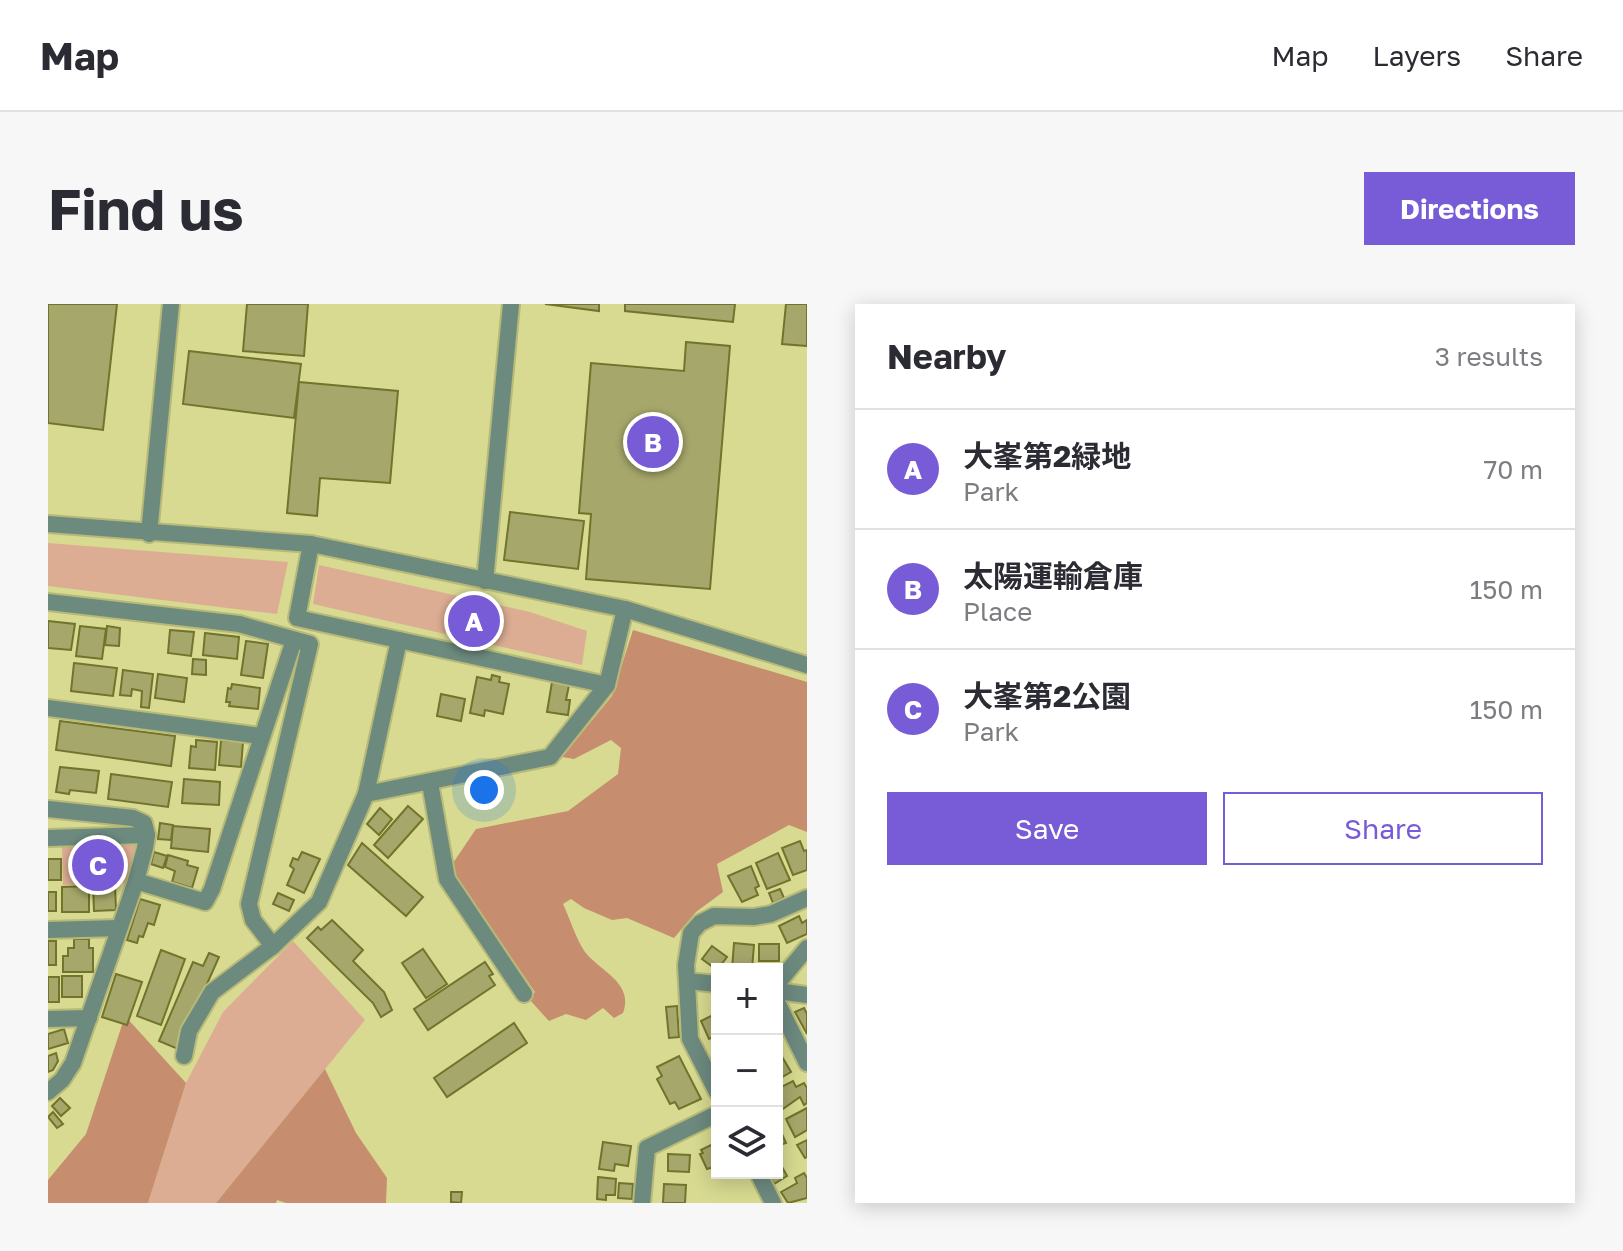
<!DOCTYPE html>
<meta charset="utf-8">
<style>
:root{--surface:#fff;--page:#f7f7f7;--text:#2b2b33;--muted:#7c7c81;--line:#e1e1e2;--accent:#785bd6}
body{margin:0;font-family:"Golos Text","Noto Sans JP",sans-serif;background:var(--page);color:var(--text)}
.controls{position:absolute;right:24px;bottom:24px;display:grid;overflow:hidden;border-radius:0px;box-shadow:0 4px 20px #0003}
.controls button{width:72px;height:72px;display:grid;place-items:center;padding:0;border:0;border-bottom:2px solid var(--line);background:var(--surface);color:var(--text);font:40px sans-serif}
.you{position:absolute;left:436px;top:486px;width:28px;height:28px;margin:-20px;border:6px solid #fff;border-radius:50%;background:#1a73e8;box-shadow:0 0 0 12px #1a73e833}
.badge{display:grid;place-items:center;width:52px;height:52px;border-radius:50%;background:var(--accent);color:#fff;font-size:26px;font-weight:700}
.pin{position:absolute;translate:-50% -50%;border:4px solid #fff;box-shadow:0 2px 8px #0006}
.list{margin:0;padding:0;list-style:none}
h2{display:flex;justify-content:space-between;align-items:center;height:104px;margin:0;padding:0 32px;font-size:34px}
h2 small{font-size:26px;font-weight:400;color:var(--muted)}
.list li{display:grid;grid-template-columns:52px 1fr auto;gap:24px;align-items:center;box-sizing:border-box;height:120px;padding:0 32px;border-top:2px solid var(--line)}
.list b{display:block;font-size:30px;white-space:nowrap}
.list p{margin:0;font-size:26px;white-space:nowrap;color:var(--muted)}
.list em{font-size:26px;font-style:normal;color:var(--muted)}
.actions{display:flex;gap:16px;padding:24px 32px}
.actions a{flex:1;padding:18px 0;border:2px solid var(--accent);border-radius:0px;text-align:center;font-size:28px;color:var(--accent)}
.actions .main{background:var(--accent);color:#fff}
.icon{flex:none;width:44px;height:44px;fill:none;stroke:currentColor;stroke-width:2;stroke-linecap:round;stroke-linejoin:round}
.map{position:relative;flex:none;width:759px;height:899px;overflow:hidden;border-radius:0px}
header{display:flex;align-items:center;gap:48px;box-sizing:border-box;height:112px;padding:0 40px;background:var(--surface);border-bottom:2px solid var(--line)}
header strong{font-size:38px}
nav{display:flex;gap:44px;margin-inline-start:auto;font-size:28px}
.intro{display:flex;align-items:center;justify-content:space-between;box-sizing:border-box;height:192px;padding:0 48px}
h1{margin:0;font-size:56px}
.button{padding:20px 36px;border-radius:0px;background:var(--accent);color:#fff;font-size:28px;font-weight:700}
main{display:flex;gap:48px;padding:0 48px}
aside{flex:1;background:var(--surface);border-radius:0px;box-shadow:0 4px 20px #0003}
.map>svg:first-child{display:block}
.green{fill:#ddad93}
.forest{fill:#c68e6e}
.building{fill:#a6a86b;stroke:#72742b;stroke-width:2}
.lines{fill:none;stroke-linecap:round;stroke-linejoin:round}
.minor-casing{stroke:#b6b977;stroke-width:20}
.tertiary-casing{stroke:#b6b977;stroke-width:20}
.minor{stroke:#6d8a7f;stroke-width:16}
.tertiary{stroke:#6d8a7f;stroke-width:16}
</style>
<header>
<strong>Map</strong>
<nav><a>Map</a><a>Layers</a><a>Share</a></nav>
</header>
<div class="intro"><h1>Find us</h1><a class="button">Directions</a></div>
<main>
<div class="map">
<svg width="759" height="899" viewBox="0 0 759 899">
<rect width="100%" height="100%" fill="#d7da90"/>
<g class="green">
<polygon points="0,239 240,258 229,310 0,282"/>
<polygon points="271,261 482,308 539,327 534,361 265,300"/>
<polygon points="85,537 90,542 79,579 15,581 14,540"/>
<polygon points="245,637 317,716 168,899 100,899 138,779 175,708"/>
</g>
<g class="forest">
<path d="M585,326L759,378V528L741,521L669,560L675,588L648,608L626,634L579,614L564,616L536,604L523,595L515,600C522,615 528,635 537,648C553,668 586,679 575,709L566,714L555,704L538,716L518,710L501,717L481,695L487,688L408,573L405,559L428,525L520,507L570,470L573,444L563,436L526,455L514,453L564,392Z"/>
<polygon points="77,712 138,779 100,899 0,899 0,876 38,830"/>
<polygon points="277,765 308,829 339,874 338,899 238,899 229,896 228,899 168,899"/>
</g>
<g class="building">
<polygon points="0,0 69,0 55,126 0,119"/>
<polygon points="199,0 260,0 256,52 195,47"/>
<polygon points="497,0 551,0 551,7"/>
<polygon points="577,0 687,0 685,18 577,7"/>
<polygon points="738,0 759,0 759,42 734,40"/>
<polygon points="638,38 682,42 662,285 538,275 543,210 531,209 543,59 636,67"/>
<polygon points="141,47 253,60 246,114 135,100"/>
<polygon points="251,78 350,87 342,179 272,174 269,212 239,209"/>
<polygon points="462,208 536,217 530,265 456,256"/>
<polygon points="0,317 27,320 23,346 0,344"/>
<polygon points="32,322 58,325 54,355 28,352"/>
<polygon points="59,322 72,324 71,342 57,341"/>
<polygon points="122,326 146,328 143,352 120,349"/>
<polygon points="157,329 191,333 189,355 155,351"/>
<polygon points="198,337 220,340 215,374 193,371"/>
<polygon points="145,355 158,356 158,371 144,370"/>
<polygon points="26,359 69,364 65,392 23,387"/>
<polygon points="75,366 105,370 101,404 93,403 94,387 84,385 83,392 72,391"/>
<polygon points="110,370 139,374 136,398 107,394"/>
<polygon points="444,371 452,373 451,378 461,380 455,410 437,406 436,412 422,409 429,373 443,376"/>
<polygon points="504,378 521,381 518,396 522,396 520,411 499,408"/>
<polygon points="184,380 212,384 210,405 181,402 182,398 178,398 180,384 183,385"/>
<polygon points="393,390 417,395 413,417 389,412"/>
<polygon points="12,417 127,432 123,462 8,446"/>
<polygon points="148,436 169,438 167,466 141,464 143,442 148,443"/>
<polygon points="173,436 195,438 193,463 171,461"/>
<polygon points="12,463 51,467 48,489 22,486 21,490 8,488"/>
<polygon points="63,470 124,478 120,503 60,495"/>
<polygon points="136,475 172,478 171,501 134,499"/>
<polygon points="360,502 375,515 340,554 326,541"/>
<polygon points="332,504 344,515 331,531 319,520"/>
<polygon points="112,519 125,521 123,536 110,535"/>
<polygon points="125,522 162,525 160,548 123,544"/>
<polygon points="752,537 756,547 759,546 759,566 745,571 734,544"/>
<polygon points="314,539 375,593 358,612 300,561"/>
<polygon points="106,548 119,552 115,564 103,560"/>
<polygon points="254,548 272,555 256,589 239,581 246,565 242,562 245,554 250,556"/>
<polygon points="730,549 742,576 719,585 708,559"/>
<polygon points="120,551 140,557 139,561 150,564 144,584 124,578 127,567 117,563"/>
<rect x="0" y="555" width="13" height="21"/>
<polygon points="703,562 711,582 707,584 710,591 694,598 680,572"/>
<polygon points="45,581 67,581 68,606 46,607"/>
<polygon points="41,582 41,608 14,608 14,583"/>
<polygon points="732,585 736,594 725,599 721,589"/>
<rect x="0" y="588" width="8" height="19"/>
<polygon points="230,589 246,596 241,607 225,600"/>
<polygon points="92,595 112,601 106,621 100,619 95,633 91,632 89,639 79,636"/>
<polygon points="751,612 754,619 759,616 759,630 739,639 731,622"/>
<polygon points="284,616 315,646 305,657 336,688 344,706 333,713 325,699 259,634 270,623 273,626"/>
<polygon points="26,635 41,635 41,644 45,644 45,668 15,668 15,652 20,652 20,644 26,644"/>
<rect x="0" y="637" width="8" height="24"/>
<polygon points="686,639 706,641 704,665 684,665"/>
<rect x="711" y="640" width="20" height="17"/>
<polygon points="664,642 679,653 669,666 654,655"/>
<polygon points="375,645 399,680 378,694 354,659"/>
<polygon points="113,646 137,655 113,721 89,712"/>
<polygon points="161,649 171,653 130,745 111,737 145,658 155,662"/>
<polygon points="437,658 445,670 441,672 447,681 380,726 366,705"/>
<polygon points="68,670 94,678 79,721 54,713"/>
<rect x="14" y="672" width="20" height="21"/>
<rect x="0" y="673" width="11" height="25"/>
<polygon points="629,702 631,733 621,734 618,703"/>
<polygon points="756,704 759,710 759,730 747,708"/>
<polygon points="669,709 669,731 661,735 653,717"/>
<polygon points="466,719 479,739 399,793 386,774"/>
<polygon points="16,725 20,739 0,745 0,730"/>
<polygon points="8,749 10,757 5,766 0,768 0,752"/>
<polygon points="733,751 743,768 729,776 729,753"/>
<polygon points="631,752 653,795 631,805 627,798 622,800 609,775 614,772 609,763"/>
<polygon points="745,777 748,783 756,779 759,784 759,799 756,801 752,793 732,807 729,802 729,785"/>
<polygon points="12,794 22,804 13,812 4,802"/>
<polygon points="759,804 759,826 747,833 738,815"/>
<polygon points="5,808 15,820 9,824 0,813"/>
<polygon points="729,819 738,839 729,842"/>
<polygon points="759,836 759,853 757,854 749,841"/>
<polygon points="555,838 583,842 580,862 567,860 566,867 551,865"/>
<polygon points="669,838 669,862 659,865 652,850 655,849 653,846"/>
<polygon points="620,850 642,851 641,868 620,867"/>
<polygon points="733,861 739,872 726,880 720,869 729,869 729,863"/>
<polygon points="756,869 759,874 759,894 740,899 733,888 749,879 747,874"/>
<polygon points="550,873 568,875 567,891 558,891 558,896 549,895"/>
<polygon points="571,879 585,880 584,895 570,894"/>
<polygon points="616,880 638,881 637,899 615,899"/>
<polygon points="403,888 414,888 413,899 403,898"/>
</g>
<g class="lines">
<g class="minor-casing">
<g id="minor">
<polyline points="263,240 249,314 559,381"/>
<polyline points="0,298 191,320 262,340 201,600 205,616 225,642"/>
<polyline points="0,404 213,432"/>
<polyline points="382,479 399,575 476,690"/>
<polyline points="318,490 351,336"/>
<polyline points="0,505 85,514 96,519 99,531 97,544 88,577 25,759 14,776 0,788"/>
<polyline points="0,534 99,531"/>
<polyline points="88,577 157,598 164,585 246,336"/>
<polyline points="0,626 71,624"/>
<polyline points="639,677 669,680"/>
<polyline points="729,680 759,644"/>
<polyline points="729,687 759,691"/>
<polyline points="729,698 759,759"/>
<polyline points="0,715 41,714"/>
<polyline points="136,752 141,727 164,688 225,642 271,598 318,490 502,453 559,381 577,305"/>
<polyline points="669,788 642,735 638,661 643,629 652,619 666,612 706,613 723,610 759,594"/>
<polyline points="710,869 725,899"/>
<polyline points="594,899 599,844 669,810"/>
</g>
</g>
<g class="tertiary-casing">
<g id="tertiary">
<polyline points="0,220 263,240 577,305 759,361"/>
<polyline points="101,230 123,0"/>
<polyline points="437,277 463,0"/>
</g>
</g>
<use href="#minor" class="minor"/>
<use href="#tertiary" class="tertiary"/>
</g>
</svg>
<div class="controls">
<button>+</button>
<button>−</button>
<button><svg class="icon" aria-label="layers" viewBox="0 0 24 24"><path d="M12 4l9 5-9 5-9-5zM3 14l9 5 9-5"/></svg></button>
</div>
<div class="you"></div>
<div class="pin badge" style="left:426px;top:317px">A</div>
<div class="pin badge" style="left:605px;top:138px">B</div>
<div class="pin badge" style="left:50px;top:561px">C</div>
</div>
<aside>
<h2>Nearby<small>3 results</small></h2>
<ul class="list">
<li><span class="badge">A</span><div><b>大峯第2緑地</b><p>Park</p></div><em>70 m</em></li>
<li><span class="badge">B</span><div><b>太陽運輸倉庫</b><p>Place</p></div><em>150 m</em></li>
<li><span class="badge">C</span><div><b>大峯第2公園</b><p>Park</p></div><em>150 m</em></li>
</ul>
<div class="actions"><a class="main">Save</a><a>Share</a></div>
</aside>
</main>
